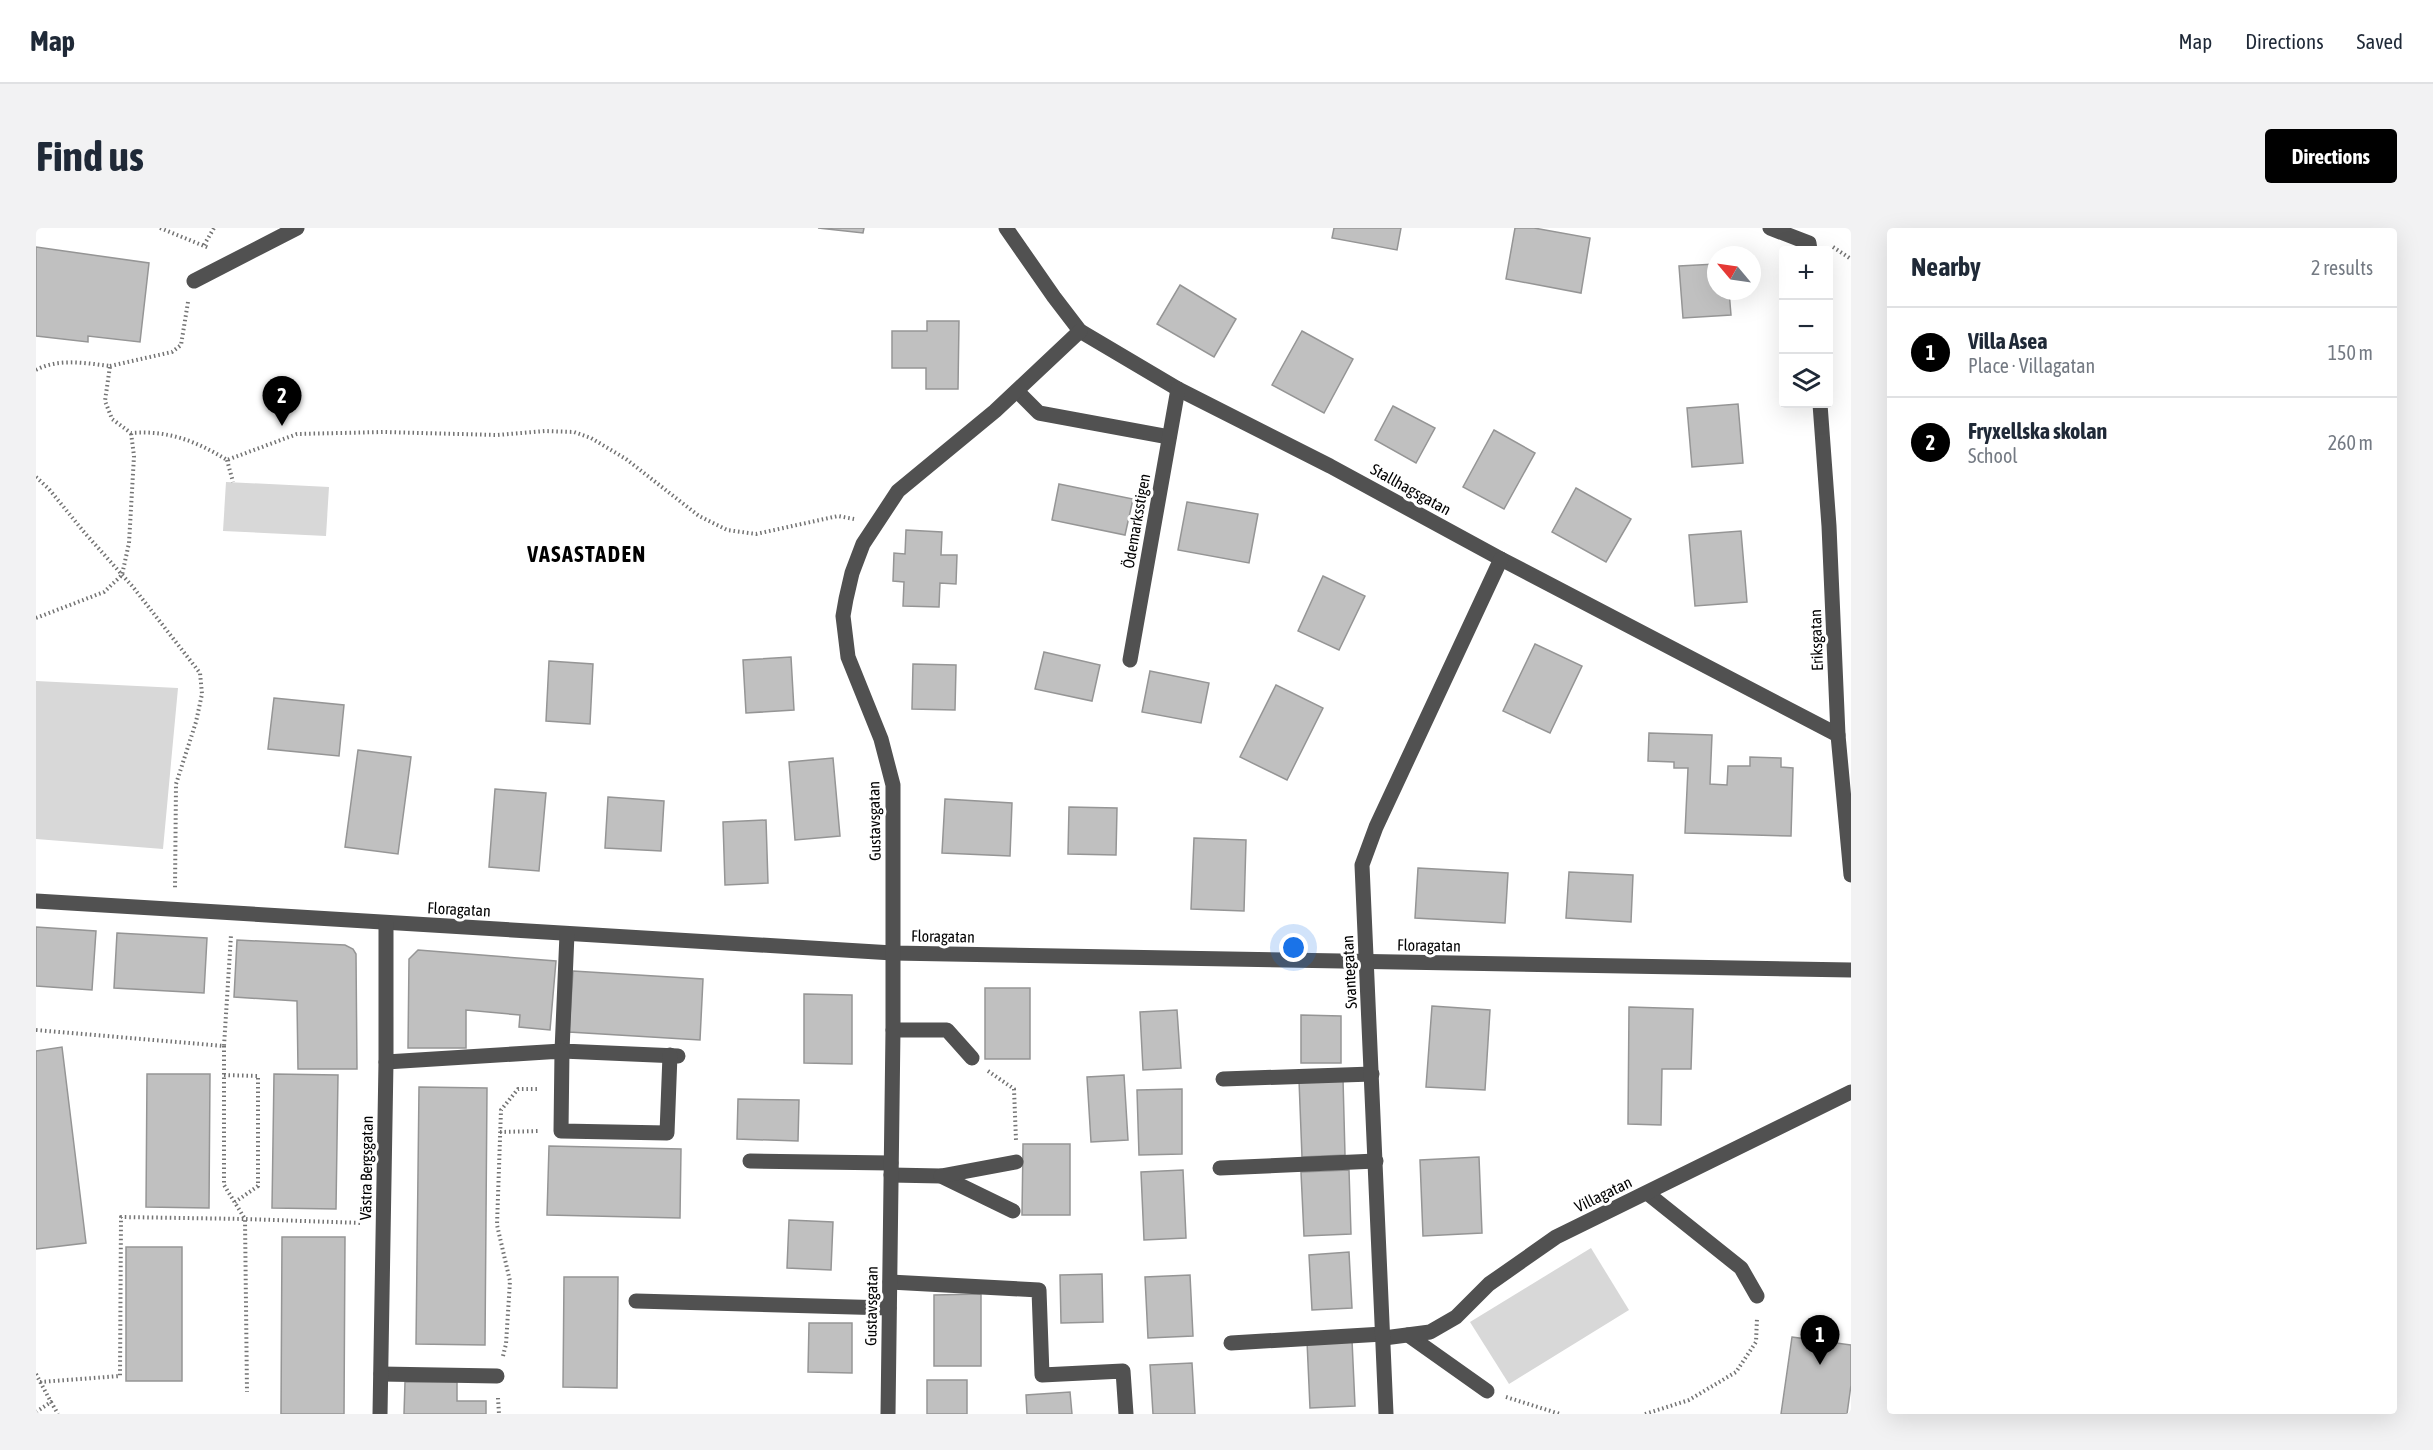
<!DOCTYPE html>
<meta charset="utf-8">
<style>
:root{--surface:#fff;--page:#f2f2f3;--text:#1f2937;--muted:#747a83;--line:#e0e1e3;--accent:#000}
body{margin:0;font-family:"Asap Condensed",sans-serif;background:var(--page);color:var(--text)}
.controls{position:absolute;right:18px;top:18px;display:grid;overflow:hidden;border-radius:6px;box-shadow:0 6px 24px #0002}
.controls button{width:54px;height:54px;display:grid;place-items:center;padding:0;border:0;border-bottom:2px solid var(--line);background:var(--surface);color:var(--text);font:30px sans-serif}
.compass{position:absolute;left:1671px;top:18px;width:54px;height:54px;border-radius:50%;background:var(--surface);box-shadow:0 6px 24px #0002;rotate:299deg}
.you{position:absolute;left:1258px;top:720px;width:21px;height:21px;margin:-15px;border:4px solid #fff;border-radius:50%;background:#1a73e8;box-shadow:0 0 0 9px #1a73e833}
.badge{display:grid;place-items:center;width:39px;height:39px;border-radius:50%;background:var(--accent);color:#fff;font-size:20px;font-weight:700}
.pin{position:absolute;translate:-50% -50px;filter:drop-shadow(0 2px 3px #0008)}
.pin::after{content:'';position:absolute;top:32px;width:21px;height:18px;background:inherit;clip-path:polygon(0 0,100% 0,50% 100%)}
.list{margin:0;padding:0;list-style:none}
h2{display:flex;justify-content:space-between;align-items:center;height:78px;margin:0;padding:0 24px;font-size:26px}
h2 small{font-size:20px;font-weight:400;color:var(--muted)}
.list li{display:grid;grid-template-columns:39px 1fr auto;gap:18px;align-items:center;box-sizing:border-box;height:90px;padding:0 24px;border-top:2px solid var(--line)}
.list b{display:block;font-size:22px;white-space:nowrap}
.list p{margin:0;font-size:20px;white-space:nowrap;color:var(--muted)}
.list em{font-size:20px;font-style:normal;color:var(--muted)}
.icon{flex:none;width:33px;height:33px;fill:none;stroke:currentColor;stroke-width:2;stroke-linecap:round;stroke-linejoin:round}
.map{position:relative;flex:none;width:1815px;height:1186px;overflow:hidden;border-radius:6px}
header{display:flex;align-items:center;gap:36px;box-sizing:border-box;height:84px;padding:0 30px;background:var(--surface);border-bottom:2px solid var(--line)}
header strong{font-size:28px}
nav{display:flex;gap:33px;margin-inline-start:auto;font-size:21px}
.intro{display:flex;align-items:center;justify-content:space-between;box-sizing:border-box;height:144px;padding:0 36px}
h1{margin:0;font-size:42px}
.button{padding:15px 27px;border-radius:6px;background:var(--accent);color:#fff;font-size:21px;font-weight:700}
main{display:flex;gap:36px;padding:0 36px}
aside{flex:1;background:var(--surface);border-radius:6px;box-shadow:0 6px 24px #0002}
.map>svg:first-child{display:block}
.green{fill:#d8d8d8}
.building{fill:#c0c0c0;stroke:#959595;stroke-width:1.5}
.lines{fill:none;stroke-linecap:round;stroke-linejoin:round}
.path{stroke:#737373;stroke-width:4;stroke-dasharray:1.5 3;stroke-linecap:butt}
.minor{stroke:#515151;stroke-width:15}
.labels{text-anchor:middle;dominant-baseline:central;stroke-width:6;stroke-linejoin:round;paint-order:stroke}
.street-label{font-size:16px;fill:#000;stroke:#fff}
.district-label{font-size:22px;font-weight:bold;letter-spacing:1.5px;fill:#000;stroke:#fff}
</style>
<header>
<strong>Map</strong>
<nav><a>Map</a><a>Directions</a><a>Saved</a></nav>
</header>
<div class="intro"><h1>Find us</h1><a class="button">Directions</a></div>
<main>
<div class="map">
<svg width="1815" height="1186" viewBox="0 0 1815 1186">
<rect width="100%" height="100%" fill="#fff"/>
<g class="green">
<polygon points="190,254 293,259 290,308 187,303"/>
<polygon points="0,453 142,460 127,621 0,611"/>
<polygon points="1555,1020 1593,1082 1473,1156 1434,1094"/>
</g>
<g class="building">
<polygon points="782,0 828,0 827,5"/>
<polygon points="1298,0 1365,0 1361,22 1296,10"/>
<polygon points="1479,0 1498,0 1554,10 1545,65 1470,51"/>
<polygon points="0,19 113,35 104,114 52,108 52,114 0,108"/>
<polygon points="1680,36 1680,63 1693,63 1695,87 1647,90 1643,38"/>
<polygon points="1144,57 1200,91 1178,129 1121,96"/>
<polygon points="891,93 923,93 922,161 890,161 890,140 856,140 856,103 891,103"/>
<polygon points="1266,103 1317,131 1288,185 1236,157"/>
<polygon points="1702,176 1707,235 1656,239 1651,180"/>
<polygon points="1357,178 1399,200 1380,235 1339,212"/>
<polygon points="1458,202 1499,225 1468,281 1427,259"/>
<polygon points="1023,256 1097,271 1089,307 1016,292"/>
<polygon points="1540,260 1595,291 1570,334 1516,304"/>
<polygon points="1151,274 1222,286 1213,335 1142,322"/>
<polygon points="870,302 906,304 905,327 921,327 920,356 904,355 903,379 867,378 868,354 857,353 858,325 869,326"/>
<polygon points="1705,303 1711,374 1659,378 1653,307"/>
<polygon points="1287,348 1329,368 1303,422 1262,403"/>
<polygon points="1499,416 1546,438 1514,505 1467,483"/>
<polygon points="1008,424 1064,437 1056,473 999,461"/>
<polygon points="755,429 758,482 710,485 707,432"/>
<polygon points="513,433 557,436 554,496 510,493"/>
<polygon points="877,436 920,437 919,482 876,481"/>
<polygon points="1114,443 1173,455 1165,495 1106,484"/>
<polygon points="1240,457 1287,480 1251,552 1204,529"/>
<polygon points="238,470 308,477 303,528 232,521"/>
<polygon points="1613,505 1676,507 1674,556 1691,557 1692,538 1714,538 1714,529 1745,530 1745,539 1757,540 1755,608 1649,605 1652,540 1638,540 1638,534 1612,533"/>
<polygon points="322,522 375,529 362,626 309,619"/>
<polygon points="797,530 804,608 759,612 753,534"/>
<polygon points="459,561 510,565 503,643 453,639"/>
<polygon points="572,569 628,573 625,623 569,620"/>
<polygon points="909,571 976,575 974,628 906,625"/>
<polygon points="1033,579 1081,580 1080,627 1032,626"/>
<polygon points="730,592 732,655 689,657 687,594"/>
<polygon points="1158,610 1210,612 1208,683 1155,681"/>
<polygon points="1382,640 1472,645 1469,695 1379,690"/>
<polygon points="1533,644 1597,647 1595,694 1530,690"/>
<polygon points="0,699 60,703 56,762 0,758"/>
<polygon points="81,705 171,710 168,765 78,760"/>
<polygon points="201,712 309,717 317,721 320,726 321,841 262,841 261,773 198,769"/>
<polygon points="382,722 520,733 514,802 483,799 484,787 430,782 430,820 372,820 373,731"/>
<polygon points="537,743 667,751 664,812 533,804"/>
<rect x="949" y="760" width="45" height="71"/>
<polygon points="768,766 816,767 816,836 768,835"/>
<polygon points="1396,778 1454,782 1449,862 1390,859"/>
<polygon points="1593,779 1657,781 1655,841 1626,841 1625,897 1592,896"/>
<polygon points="1141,782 1145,840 1107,842 1104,784"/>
<polygon points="1265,787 1305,788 1305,835 1265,835"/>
<polygon points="26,819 50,1015 0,1021 0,823"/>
<polygon points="111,846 174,846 173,980 110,979"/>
<polygon points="238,846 302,847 300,981 236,980"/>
<polygon points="1088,847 1092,912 1055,914 1051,849"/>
<polygon points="1307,851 1309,927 1266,929 1263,852"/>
<polygon points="383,859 451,860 449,1117 380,1116"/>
<polygon points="1146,861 1146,926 1103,927 1101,862"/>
<polygon points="702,871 763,872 762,913 701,911"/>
<polygon points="987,916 1034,916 1034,987 986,987"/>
<polygon points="513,918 645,921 644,990 511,987"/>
<polygon points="1443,929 1446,1005 1387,1008 1384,932"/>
<polygon points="1147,942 1150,1010 1108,1012 1105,944"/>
<polygon points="1313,942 1315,1006 1268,1008 1265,944"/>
<polygon points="753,992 797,994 795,1042 751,1040"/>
<polygon points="246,1009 309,1009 308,1186 245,1186"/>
<rect x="90" y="1019" width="56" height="134"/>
<polygon points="1313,1024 1316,1080 1276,1082 1273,1027"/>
<polygon points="1066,1046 1067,1094 1025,1095 1024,1047"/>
<polygon points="1154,1047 1157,1108 1112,1110 1109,1049"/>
<polygon points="528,1049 582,1049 581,1160 527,1159"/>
<polygon points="945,1066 945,1138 898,1138 898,1067"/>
<polygon points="773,1095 816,1095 816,1145 772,1144"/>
<polygon points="1756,1109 1815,1117 1815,1157 1811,1186 1745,1186"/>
<polygon points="1316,1112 1319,1178 1274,1180 1271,1113"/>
<polygon points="1156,1135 1159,1186 1117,1186 1114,1137"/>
<rect x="891" y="1152" width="40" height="34"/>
<polygon points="369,1154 421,1154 421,1173 450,1173 450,1186 368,1186"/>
<polygon points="1034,1164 1036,1186 991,1186 990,1167"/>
</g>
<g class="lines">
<g class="path">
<polyline points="124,0 173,20"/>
<polyline points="168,17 178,0"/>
<polyline points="1797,19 1815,31"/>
<polyline points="74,138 136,124 145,117 152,74"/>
<path d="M0,142C22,130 49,135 74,138L69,173L76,191L95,205C132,202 160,213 191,232L261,206L347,204L461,207L509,203L538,204L555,210L590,231L663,288L691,302L720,306L802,288L818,291"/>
<polyline points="191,232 197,254"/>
<polyline points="0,249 13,261 48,304 97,359 164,445 166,466 160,494 140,556 139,660"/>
<polyline points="0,390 68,364 86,347 93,315 98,228 95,205"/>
<polyline points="0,802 188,818 195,707"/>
<polyline points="188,818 188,957 209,991 326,995"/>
<polyline points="952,843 978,861 980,912"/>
<polyline points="188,847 222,848 222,958 199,974"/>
<polyline points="464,904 503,903"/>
<polyline points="467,1128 470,1116 474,1053 461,997 465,882 482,861 503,861"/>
<polyline points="0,1146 15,1174"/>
<polyline points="4,1154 84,1148 85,989 209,991 211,1164"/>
<polyline points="1470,1169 1524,1186"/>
<polyline points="462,1170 463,1186"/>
<polyline points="0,1184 15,1174 22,1186"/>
<polyline points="1609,1186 1653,1172 1700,1144 1720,1114 1721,1090"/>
</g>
<g class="minor">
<polyline points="970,0 1018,69 1044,103 1142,161 1294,238 1465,331 1802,507"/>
<polyline points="1734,0 1773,15 1774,22"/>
<polyline points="158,53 261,0"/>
<polyline points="981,163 1003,185 1133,209"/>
<polyline points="1784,176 1793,298 1802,507 1815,647"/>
<polyline points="1094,432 1142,161"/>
<polyline points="0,673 857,725 1815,742"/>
<polyline points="531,706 526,823 642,828"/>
<polyline points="857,802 911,802 936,830"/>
<polyline points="350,834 526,823 525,903 631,905 634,827"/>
<polyline points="1187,851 1336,846"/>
<polyline points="714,933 855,935"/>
<polyline points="1184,940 1340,933"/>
<polyline points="855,947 905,948 977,983"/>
<polyline points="905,948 980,934"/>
<polyline points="1611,965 1705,1040 1721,1068"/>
<polyline points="854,1054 1003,1062 1006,1147 1087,1143 1090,1186"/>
<polyline points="600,1073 853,1080"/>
<polyline points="1372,1107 1451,1163"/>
<polyline points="1348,1110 1394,1104 1420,1089 1453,1056 1520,1009 1815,864"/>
<polyline points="1195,1115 1347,1106"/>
<polyline points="345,1146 461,1148"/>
<polyline points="344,1186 350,834 350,695"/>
<polyline points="852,1186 857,802 857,557 845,511 812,429 807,388 810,371 816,345 827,316 862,263 959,183 1044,103"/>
<polyline points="1350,1186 1326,637 1340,599 1465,331"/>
</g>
</g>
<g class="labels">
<g class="street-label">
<text transform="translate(1375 261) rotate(29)">Stallhagsgatan</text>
<text transform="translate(1100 293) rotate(-80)">Ödemarksstigen</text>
<text transform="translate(1780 412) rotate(-92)">Eriksgatan</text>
<text transform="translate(838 593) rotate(-91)">Gustavsgatan</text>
<text transform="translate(423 681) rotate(3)">Floragatan</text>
<text transform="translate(907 708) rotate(1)">Floragatan</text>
<text transform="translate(1393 717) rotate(1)">Floragatan</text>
<text transform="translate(1313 744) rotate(-93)">Svantegatan</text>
<text transform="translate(330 940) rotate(-89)">Västra Bergsgatan</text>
<text transform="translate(1567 966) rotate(-26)">Villagatan</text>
<text transform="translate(835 1078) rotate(-89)">Gustavsgatan</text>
</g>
<g class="district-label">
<text x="551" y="326">VASASTADEN</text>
</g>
</g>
</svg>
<div class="controls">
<button>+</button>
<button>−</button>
<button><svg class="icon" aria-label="layers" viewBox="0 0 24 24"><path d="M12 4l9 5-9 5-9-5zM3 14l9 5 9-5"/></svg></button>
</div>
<svg class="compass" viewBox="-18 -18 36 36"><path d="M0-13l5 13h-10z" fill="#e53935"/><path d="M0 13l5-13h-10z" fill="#747a83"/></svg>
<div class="you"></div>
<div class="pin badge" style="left:1784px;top:1137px">1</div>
<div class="pin badge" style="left:246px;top:198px">2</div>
</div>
<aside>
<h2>Nearby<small>2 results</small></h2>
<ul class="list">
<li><span class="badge">1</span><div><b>Villa Asea</b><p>Place · Villagatan</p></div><em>150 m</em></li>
<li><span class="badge">2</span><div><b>Fryxellska skolan</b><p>School</p></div><em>260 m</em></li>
</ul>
</aside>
</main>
